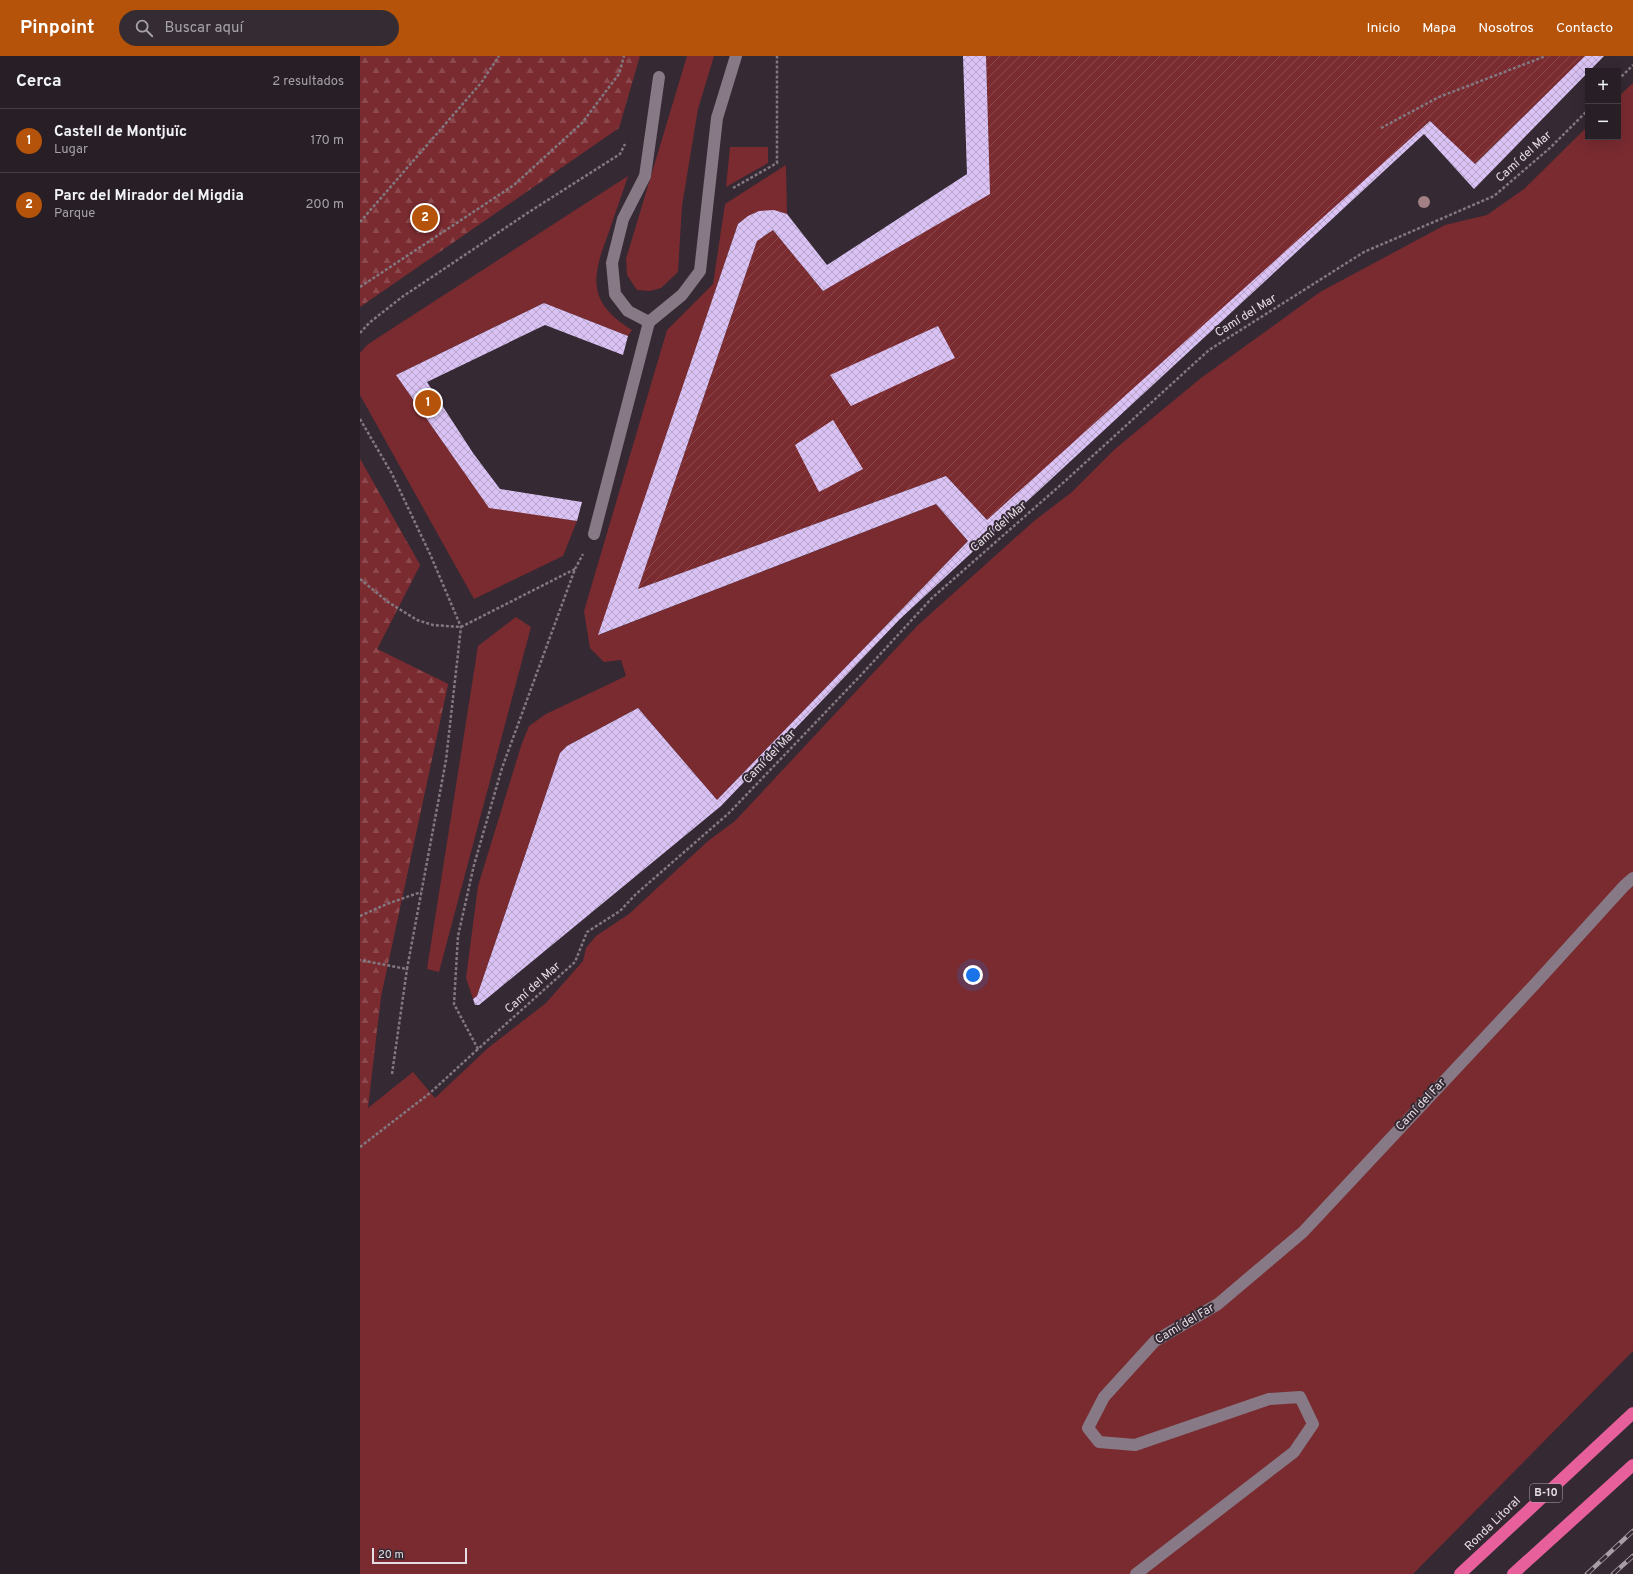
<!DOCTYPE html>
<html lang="es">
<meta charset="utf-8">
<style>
:root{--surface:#281f26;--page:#342c32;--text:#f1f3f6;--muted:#a5a2a7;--line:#443d43;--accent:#b45309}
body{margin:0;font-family:Overpass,sans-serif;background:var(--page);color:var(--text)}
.controls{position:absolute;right:12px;top:12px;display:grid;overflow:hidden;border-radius:0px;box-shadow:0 4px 16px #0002}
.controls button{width:36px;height:36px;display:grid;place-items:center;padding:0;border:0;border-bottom:1px solid var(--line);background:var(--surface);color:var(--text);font:20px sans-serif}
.scale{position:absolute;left:12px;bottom:10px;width:95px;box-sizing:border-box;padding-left:4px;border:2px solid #e5dde4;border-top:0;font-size:11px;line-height:14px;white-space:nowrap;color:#e5dde4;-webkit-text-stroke:3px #352933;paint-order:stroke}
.you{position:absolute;left:613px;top:919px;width:14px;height:14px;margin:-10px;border:3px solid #fff;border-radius:50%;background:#1a73e8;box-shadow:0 0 0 6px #1a73e833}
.badge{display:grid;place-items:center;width:26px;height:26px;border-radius:50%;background:var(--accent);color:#fff;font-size:13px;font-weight:700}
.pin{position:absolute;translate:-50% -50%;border:2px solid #fff;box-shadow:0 1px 4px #0006}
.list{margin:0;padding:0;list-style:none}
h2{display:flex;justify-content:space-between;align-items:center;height:52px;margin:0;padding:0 16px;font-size:17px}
h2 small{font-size:13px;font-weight:400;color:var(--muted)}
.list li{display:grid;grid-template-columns:26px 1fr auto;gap:12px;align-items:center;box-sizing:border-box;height:64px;padding:0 16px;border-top:1px solid var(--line)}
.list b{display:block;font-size:15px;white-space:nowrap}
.list p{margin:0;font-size:13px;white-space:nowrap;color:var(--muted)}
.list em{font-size:13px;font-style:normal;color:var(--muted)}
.icon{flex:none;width:22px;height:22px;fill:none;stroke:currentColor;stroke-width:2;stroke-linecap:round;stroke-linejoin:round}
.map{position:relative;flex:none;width:1273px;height:1518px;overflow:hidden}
header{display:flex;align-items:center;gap:24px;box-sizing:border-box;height:56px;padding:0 20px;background:var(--accent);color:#fff}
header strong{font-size:19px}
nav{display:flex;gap:22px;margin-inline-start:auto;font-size:14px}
.search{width:280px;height:36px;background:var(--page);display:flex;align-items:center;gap:10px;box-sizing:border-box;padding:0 14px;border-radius:22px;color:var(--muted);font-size:15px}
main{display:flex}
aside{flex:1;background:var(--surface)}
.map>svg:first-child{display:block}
.green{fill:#792b30}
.forest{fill:url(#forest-firs)}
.garden{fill:url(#garden-furrows)}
.building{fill:url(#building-cross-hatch)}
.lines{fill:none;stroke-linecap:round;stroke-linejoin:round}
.path{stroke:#827880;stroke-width:2.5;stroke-dasharray:3 2;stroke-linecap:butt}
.minor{stroke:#877985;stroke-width:12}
.highway{stroke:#e7609b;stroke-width:12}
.rail-casing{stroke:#a79ea6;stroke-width:4.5}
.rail{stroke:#352933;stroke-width:3;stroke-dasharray:9;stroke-linecap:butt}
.tree{fill:#a28084}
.labels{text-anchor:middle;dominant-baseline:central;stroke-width:4;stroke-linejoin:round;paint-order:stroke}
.shield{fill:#352933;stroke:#b0a7af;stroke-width:1}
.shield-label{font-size:11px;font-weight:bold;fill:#e5dde4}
.street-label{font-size:12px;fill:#e5dde4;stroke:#352933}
</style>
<header>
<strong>Pinpoint</strong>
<div class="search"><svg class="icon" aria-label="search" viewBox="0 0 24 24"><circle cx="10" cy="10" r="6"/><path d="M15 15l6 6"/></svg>Buscar aquí</div>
<nav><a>Inicio</a><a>Mapa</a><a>Nosotros</a><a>Contacto</a></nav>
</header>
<main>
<aside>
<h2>Cerca<small>2 resultados</small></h2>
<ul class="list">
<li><span class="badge">1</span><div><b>Castell de Montjuïc</b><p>Lugar</p></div><em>170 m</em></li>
<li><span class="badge">2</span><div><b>Parc del Mirador del Migdia</b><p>Parque</p></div><em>200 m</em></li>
</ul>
</aside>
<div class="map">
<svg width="1273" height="1518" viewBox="0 0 1273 1518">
<defs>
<pattern id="forest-firs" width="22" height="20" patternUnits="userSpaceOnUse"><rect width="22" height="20" fill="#792b30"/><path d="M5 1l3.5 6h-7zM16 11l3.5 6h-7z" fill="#8c494e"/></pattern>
<pattern id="garden-furrows" width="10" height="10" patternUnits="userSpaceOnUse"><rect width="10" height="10" fill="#792b30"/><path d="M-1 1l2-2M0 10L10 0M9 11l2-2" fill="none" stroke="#8c494e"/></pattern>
<pattern id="building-cross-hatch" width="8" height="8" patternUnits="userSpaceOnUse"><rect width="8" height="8" fill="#dac3f4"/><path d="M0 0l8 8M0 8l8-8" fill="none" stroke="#b5a3c8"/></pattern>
</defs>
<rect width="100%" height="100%" fill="#352933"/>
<g class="green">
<polygon points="327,0 354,0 338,53 322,150 318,216 301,232 290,235 277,234 267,219 266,203"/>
<polygon points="1273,27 1273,1295 1053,1518 0,1518 0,403 60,509 17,593 88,628 21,940 8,1052 53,1016 75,1042 128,992 186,947 223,905 226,892 236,880 269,858 348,785 375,765 557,570 674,465 712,436 755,393 841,322 960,236 1085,169 1127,159 1164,133 1228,70 1228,81 1258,81 1258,41"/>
<polygon points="370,91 408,91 408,107 366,131"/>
<path d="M426,109L427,158C407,152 394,155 378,168L239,579L576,448L608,485L357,744L278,652L207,690L200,697L117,940L113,943L106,922L118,830L162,687L169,670L186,658L266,620L261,604L244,606L230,592L224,555L307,274L353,228L365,148Z"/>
<path d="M268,120C262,139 255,157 249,176C232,220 226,246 272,274L268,280L184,247L36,319L129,451L217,465L203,500L114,543L0,339V297L7,289L19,281Z"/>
<polygon points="156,561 171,571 79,916 67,913 118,590"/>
</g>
<g class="forest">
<polygon points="0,0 280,0 259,72 0,251"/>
<polygon points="0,403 60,509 17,593 88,628 21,940 7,1053 0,1057"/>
</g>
<polygon class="garden" points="626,0 1225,0 1115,108 1070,65 796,318 627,464 586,420 278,533 397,185 413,174 463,235 629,138"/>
<g class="building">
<polygon points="603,0 626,0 630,138 463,235 413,174 397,185 278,533 586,420 627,464 1070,65 1115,108 1225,0 1244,0 1114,133 1064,78 540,563 361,750 119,949 115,949 113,943 117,940 200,697 207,690 278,652 357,744 608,485 576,448 238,579 378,168 388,160 399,155 414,154 427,158 467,209 607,118"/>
<polygon points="184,247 268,280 263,299 185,269 67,326 113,397 140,433 222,446 217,465 129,452 36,319"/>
<polygon points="578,270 595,302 491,350 470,319"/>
<polygon points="473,364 503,413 459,436 435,389"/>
</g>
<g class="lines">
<g class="path">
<polyline points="1258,24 1273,9"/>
<polyline points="1021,72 1079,41 1186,0"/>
<polyline points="373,132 417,107 417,0"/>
<polyline points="0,166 121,27 139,0"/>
<polyline points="0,231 154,129 222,67 259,18 264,0"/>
<polyline points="0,277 9,267 42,241 169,156 260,98 265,88"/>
<polyline points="0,363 32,418 70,498 101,571 86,704 47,913 0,904"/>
<polyline points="215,513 223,498"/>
<polyline points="0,523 28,546 57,564 73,569 101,571 215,513 142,712 114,809 98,880 94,948 118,993 215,906 227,876 260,855 276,838 369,757 502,618 572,542 704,426 849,294 1004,196 1134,140 1191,91 1228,54"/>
<polyline points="0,860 27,848 61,836"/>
<polyline points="32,1018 47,913"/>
<polyline points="0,1091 70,1037 118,993"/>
</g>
<g class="minor">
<polyline points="299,21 285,120 263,163 252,207 255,238 268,255 289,266 322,239 340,215 357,62 376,0"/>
<polyline points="234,478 289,266"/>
<polyline points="776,1518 934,1396 953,1368 940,1341 909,1343 775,1389 739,1386 728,1372 744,1341 795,1285 858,1248 943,1176 1175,928 1264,830 1273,822"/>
</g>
<g class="highway">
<polyline points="1100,1518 1273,1357"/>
<polyline points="1153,1518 1273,1409"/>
</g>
<g class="rail-casing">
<g id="rail">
<polyline points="1227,1518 1273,1475"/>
<polyline points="1253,1518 1273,1500"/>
</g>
</g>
<use href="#rail" class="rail"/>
</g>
<circle class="tree" cx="1064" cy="146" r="6"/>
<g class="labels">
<rect class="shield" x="1170" y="1428" width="32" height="18" rx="3"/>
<g class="shield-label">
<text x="1186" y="1437">B-10</text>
</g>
<g class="street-label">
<text transform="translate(1164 101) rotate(-42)">Camí del Mar</text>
<text transform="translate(886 260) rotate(-32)">Camí del Mar</text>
<text transform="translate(639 471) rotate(-41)">Camí del Mar</text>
<text transform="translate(410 701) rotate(-46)">Camí del Mar</text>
<text transform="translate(173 932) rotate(-42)">Camí del Mar</text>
<text transform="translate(1061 1049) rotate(-47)">Camí del Far</text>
<text transform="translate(825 1268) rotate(-31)">Camí del Far</text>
<text transform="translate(1133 1468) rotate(-44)">Ronda Litoral</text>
</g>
</g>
</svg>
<div class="controls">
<button>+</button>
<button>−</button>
</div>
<div class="scale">20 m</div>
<div class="you"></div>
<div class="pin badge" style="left:68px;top:347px">1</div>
<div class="pin badge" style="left:65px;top:162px">2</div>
</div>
</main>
